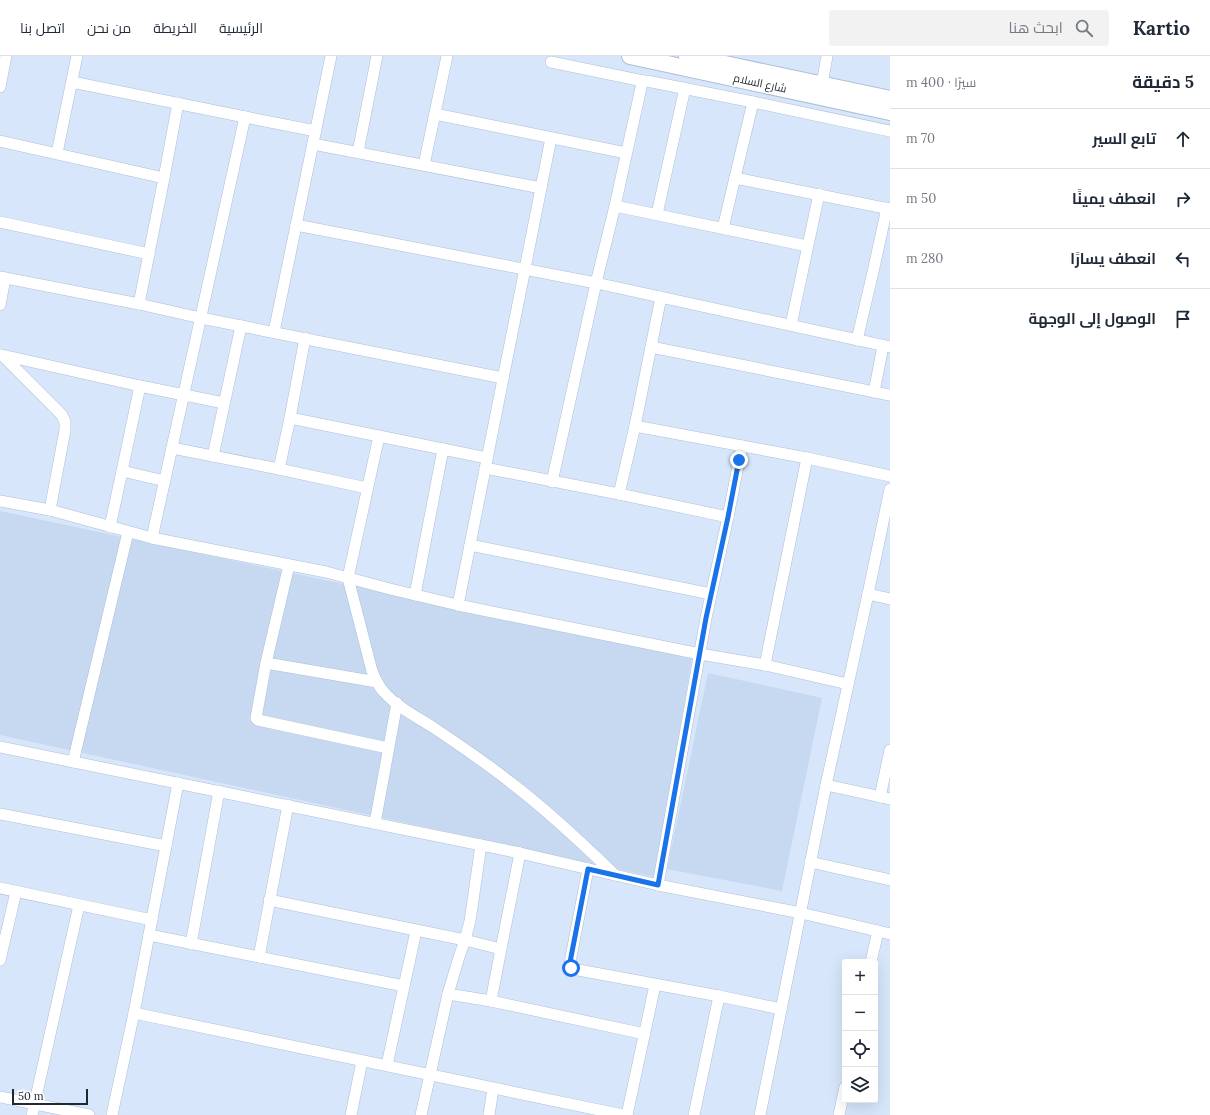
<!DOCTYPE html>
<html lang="ar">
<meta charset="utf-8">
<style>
:root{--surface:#fff;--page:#f2f2f3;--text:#1f2937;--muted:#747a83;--line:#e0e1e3}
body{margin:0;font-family:Lora,Cairo,serif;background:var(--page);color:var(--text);direction:rtl}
.controls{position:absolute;right:12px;bottom:12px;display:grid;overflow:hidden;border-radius:4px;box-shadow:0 4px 16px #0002}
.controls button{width:36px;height:36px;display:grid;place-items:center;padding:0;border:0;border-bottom:1px solid var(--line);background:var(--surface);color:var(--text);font:20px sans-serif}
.scale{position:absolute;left:12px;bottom:10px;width:76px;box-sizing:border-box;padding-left:4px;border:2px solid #212831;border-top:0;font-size:11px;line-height:14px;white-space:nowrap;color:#212831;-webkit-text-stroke:3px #fff;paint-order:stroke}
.stop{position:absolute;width:12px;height:12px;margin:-9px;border:3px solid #1a73e8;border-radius:50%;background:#fff}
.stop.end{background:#1a73e8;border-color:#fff;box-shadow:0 1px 4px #0008}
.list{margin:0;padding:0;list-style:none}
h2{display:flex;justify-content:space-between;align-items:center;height:52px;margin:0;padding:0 16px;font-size:17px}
h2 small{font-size:13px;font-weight:400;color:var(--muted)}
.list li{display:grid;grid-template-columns:26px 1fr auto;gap:12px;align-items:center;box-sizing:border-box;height:60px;padding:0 16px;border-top:1px solid var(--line)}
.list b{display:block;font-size:15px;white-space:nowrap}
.list em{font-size:13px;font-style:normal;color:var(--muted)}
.icon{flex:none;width:22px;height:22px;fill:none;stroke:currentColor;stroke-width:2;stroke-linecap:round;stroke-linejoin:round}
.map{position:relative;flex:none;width:890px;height:1059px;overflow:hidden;direction:ltr}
header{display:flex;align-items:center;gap:24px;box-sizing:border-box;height:56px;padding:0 20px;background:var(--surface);border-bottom:1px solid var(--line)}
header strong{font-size:19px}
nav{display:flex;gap:22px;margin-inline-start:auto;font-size:14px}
.search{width:280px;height:36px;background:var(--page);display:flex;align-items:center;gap:10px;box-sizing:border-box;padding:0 14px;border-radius:4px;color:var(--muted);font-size:15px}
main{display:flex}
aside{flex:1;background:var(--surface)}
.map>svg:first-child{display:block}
.built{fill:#c6d9f1}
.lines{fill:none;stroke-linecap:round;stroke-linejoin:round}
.minor-casing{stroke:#adbfd7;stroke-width:12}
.secondary-casing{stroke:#adbfd7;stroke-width:18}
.minor{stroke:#fff;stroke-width:11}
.secondary{stroke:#fff;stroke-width:16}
.route{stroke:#1a73e8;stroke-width:5}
.labels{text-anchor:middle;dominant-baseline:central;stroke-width:3;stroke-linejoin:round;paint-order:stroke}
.street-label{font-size:11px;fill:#212831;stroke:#fff}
</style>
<header>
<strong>Kartio</strong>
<div class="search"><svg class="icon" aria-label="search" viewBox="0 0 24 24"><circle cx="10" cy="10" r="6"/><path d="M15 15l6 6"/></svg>ابحث هنا</div>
<nav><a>الرئيسية</a><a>الخريطة</a><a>من نحن</a><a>اتصل بنا</a></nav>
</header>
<main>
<aside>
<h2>5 دقيقة<small>سيرًا · 400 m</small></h2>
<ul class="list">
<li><svg class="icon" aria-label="ahead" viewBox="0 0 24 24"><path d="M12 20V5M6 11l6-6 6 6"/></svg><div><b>تابع السير</b></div><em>70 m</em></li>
<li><svg class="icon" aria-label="right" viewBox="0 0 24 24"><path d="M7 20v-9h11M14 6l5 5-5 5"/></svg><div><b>انعطف يمينًا</b></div><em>50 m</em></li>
<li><svg class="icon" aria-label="left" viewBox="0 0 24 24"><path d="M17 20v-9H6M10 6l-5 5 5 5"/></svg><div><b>انعطف يسارًا</b></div><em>280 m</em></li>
<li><svg class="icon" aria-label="arrive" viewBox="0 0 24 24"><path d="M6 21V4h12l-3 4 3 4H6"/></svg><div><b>الوصول إلى الوجهة</b></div></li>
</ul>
</aside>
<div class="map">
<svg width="890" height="1059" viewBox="0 0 890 1059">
<rect width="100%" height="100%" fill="#d7e6fa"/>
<g class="built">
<polygon points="0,455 692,602 655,821 0,679"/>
<polygon points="708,617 822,642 782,835 667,813"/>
</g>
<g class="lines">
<g class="minor-casing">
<g id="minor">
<polyline points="551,6 643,25 647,25 753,46 890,75"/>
<polyline points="72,26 245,61"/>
<polyline points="822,28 827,0"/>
<polyline points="0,31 6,0"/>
<polyline points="435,58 626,97"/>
<polyline points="0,85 164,122 178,47"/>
<polyline points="313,88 541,132"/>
<polyline points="358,96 377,0"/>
<polyline points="57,97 77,0"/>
<polyline points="424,109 447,0"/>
<polyline points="735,122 890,153"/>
<polyline points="615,150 807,190"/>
<polyline points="657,158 685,32"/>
<polyline points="0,166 149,198"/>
<polyline points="296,169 596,227 890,291"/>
<polyline points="723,172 753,46"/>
<polyline points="0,221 139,248 201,262 503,322"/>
<polyline points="139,248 164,122"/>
<polyline points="0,249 5,222"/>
<polyline points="791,269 819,138"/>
<polyline points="274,276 331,0"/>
<polyline points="857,284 873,216 887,152"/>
<polyline points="651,291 890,339"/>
<polyline points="2,299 62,359 65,366 65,374 50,454"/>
<polyline points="2,299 140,330"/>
<polyline points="874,336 883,290"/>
<polyline points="290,362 487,402"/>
<polyline points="635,370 807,402 890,420"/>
<path d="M379,380L348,522L372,615C375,623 378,630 384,636C396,650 415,660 431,670C458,688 485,706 510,726C547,754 581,786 615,819"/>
<polyline points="172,392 279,413 367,432"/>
<polyline points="213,400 241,270"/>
<polyline points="485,412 619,438 728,461"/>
<polyline points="279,413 290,362 305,282"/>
<polyline points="165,425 122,415 140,330 224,347"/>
<polyline points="552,426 596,227 615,150 642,27 643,25"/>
<polyline points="619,438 635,370 661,241"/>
<polyline points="0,445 50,454 152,482 326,516 390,533 458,549 700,598 765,609 848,628"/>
<polyline points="110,471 122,415"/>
<polyline points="152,482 245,61 316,75"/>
<polyline points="470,489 711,538"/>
<polyline points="289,509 266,607 256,662 258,664 388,692"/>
<polyline points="868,538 890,543"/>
<polyline points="415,539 443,393"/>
<polyline points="458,549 551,82"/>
<polyline points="266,607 377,626"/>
<polyline points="765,609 807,402"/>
<polyline points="0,691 520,797 658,829 801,857 890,878"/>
<polyline points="73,706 128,476"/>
<polyline points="826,729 890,743"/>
<polyline points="880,741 890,694"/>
<polyline points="0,758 166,790"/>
<polyline points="375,767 397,647"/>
<polyline points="810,806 890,824"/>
<polyline points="588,813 571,901 570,910 573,913 719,940 781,953"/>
<polyline points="658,829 706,562 728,461 742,390"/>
<polyline points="0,832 152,864"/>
<polyline points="269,844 465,884 501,893 491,945"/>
<polyline points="149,879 404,930"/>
<polyline points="191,888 219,735"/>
<polyline points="501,893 520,797"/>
<polyline points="259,901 288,749"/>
<polyline points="0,904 16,836"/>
<polyline points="871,906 878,875"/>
<polyline points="448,938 491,945 645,978"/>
<polyline points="134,957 623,1059"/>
<polyline points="387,1009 416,875"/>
<polyline points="0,1041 89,1059"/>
<polyline points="32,1059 79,849"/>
<polyline points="112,1059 134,957 178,727"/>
<polyline points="351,1059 362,1005"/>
<polyline points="421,1059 448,938 459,901 465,884 470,865 481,789"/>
<polyline points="489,1059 493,1033"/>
<polyline points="627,1059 655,929"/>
<polyline points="694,1059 719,940"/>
<polyline points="760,1059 826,729 868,538 890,433"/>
<polyline points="839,1059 845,1031"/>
</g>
</g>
<g class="secondary-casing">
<g id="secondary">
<polyline points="630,0 890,56"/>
<polyline points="687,0 890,43"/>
</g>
</g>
<use href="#minor" class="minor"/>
<use href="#secondary" class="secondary"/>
</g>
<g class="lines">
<polyline class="route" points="571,912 570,907 571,901 588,813 658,829 706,562 728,461 739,404"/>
</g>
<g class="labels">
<g class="street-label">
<text transform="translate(760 27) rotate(12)">شارع السلام</text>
</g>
</g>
</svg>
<div class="controls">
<button>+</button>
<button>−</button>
<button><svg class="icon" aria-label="locate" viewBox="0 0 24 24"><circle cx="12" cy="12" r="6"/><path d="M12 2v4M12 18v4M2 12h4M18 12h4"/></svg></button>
<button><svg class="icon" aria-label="layers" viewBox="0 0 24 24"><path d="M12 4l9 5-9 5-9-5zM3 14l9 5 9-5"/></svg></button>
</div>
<div class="scale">50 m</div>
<div class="stop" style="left:571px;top:912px"></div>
<div class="stop end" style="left:739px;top:404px"></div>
</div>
</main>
